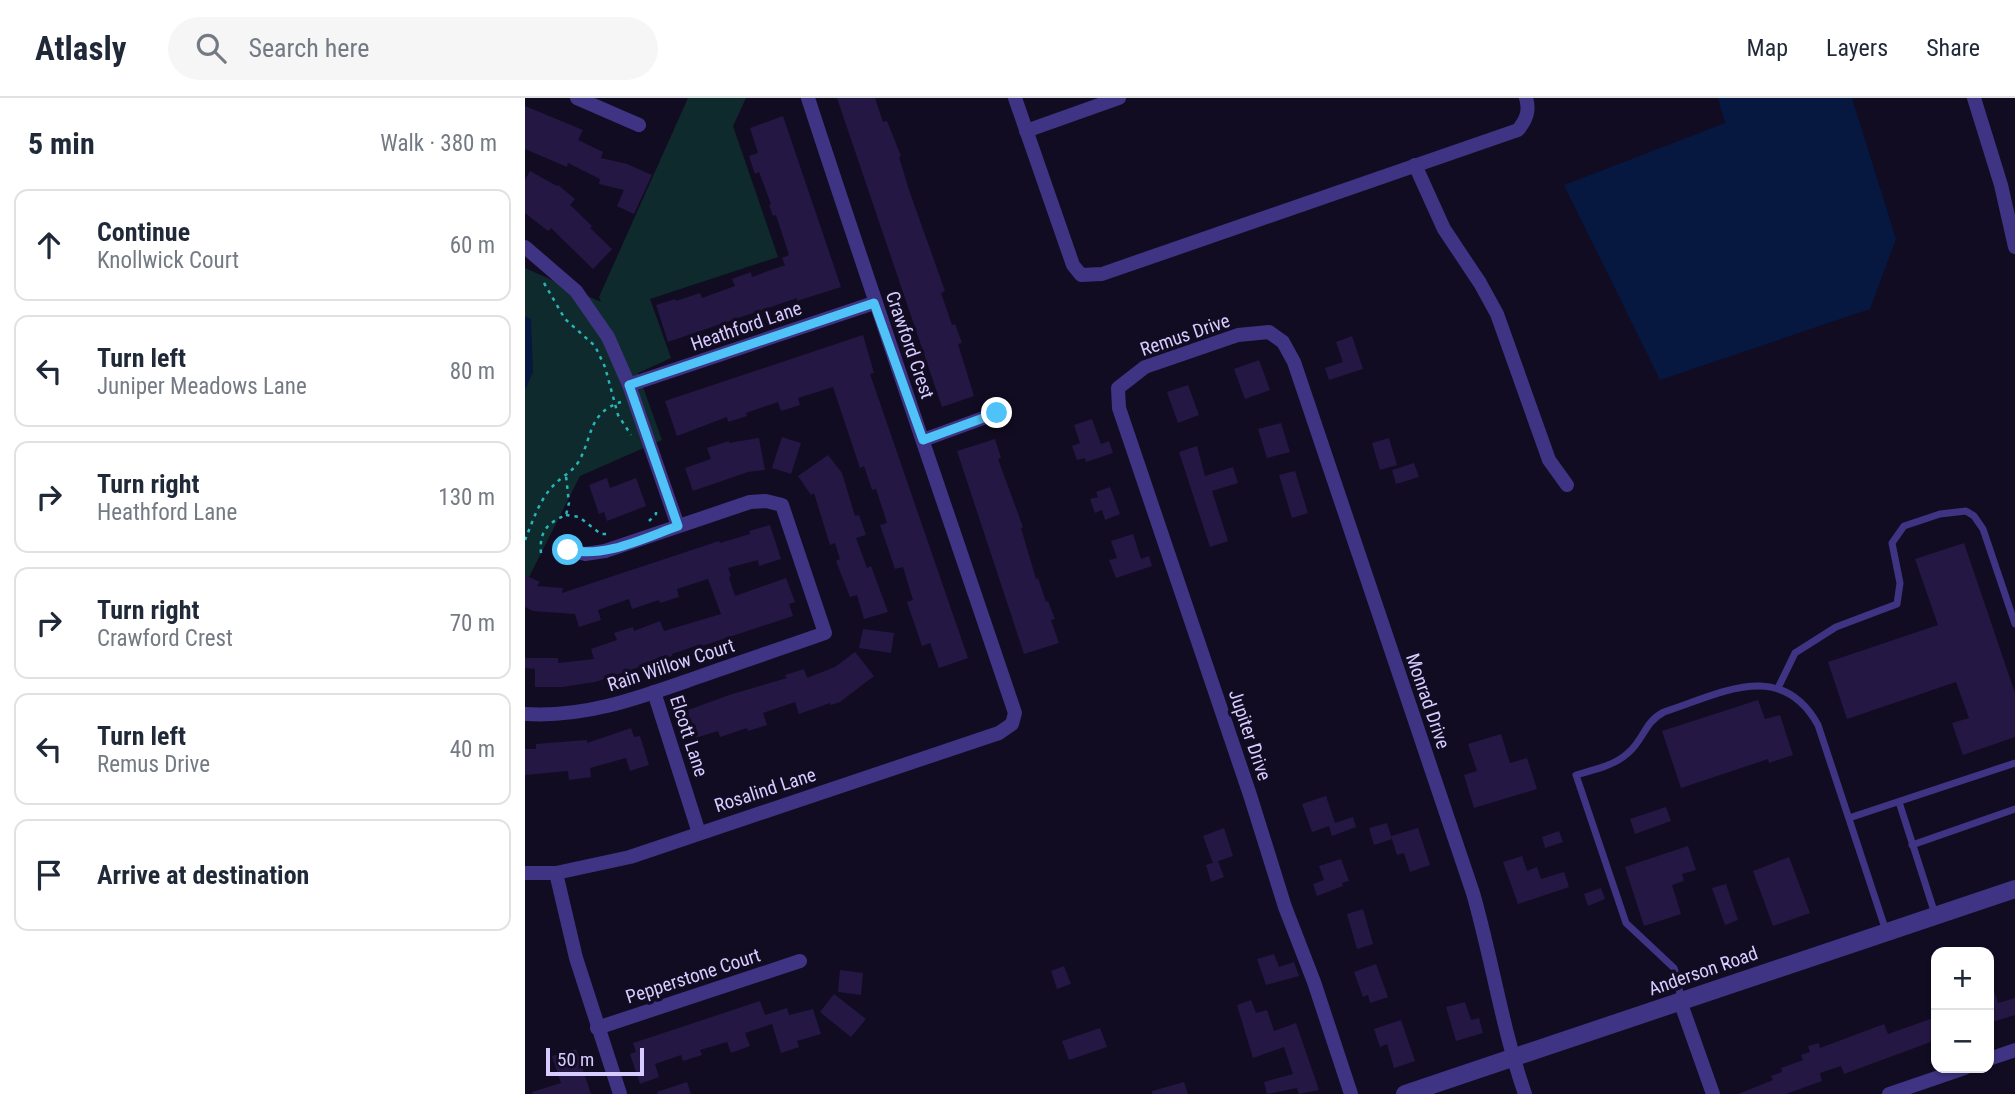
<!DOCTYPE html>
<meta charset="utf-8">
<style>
:root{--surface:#fff;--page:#f6f6f7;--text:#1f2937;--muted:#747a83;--line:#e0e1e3}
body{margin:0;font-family:"Roboto Condensed",sans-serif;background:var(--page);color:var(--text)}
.controls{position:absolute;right:21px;bottom:21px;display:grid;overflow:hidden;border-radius:14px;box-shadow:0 2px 5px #0004}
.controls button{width:63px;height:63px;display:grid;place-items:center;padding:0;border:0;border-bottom:2px solid var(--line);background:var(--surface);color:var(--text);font:35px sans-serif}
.scale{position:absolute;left:21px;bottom:18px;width:98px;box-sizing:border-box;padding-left:7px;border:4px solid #d6ccff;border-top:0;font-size:19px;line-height:24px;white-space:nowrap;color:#d6ccff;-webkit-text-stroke:5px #110c22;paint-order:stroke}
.stop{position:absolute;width:21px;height:21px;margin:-16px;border:5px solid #4fc3f7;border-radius:50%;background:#fff}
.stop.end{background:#4fc3f7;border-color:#fff;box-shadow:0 2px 7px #0008}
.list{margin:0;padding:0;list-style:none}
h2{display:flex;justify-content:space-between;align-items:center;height:91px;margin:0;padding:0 28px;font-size:30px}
h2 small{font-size:23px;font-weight:400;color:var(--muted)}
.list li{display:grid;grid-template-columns:46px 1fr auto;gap:21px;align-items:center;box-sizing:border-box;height:112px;margin:0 14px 14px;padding:0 14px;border:2px solid var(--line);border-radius:14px}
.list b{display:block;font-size:26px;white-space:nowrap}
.list p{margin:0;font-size:23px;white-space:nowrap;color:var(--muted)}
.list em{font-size:23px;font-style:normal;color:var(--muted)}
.icon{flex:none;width:38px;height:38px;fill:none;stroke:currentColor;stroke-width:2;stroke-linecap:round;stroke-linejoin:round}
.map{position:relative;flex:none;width:1490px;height:996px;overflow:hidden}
header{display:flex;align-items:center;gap:42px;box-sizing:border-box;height:98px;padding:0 35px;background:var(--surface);border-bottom:2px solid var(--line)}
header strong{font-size:33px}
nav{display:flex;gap:38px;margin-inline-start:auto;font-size:24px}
.search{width:490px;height:63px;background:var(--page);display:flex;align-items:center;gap:18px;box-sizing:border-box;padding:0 24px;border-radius:38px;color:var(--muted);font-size:26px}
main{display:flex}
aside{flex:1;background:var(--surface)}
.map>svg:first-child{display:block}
.green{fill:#0f2a2c}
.water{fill:#061740}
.building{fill:#241743}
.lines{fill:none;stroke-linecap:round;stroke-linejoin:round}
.path{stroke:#27b5b8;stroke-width:2.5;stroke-dasharray:3.5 5;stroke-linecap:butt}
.service{stroke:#3e3483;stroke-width:7}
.minor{stroke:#3e3483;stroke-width:14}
.tertiary{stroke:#3e3483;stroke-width:18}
.route{stroke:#4fc3f7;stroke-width:9}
.labels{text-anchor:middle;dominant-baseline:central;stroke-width:7;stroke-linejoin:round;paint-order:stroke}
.street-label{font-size:19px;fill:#d6ccff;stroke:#110c22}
</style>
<header>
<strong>Atlasly</strong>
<div class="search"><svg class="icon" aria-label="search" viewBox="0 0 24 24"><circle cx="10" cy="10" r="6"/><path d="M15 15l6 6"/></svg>Search here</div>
<nav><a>Map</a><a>Layers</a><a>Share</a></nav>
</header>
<main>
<aside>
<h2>5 min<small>Walk · 380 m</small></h2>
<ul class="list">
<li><svg class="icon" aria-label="ahead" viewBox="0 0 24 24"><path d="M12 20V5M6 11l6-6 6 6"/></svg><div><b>Continue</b><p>Knollwick Court</p></div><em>60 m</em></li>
<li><svg class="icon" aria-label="left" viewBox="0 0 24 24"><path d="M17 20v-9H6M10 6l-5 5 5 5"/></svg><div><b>Turn left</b><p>Juniper Meadows Lane</p></div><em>80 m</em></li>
<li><svg class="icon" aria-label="right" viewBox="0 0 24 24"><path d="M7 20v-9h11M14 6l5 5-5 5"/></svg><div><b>Turn right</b><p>Heathford Lane</p></div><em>130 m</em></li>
<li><svg class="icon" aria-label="right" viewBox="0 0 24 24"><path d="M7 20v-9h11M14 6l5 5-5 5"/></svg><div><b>Turn right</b><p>Crawford Crest</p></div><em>70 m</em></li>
<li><svg class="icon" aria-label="left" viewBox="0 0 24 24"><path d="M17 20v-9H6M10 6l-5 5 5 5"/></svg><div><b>Turn left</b><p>Remus Drive</p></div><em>40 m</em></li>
<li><svg class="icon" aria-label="arrive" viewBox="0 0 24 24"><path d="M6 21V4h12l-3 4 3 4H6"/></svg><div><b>Arrive at destination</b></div></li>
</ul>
</aside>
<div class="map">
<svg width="1490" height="996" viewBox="0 0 1490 996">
<rect width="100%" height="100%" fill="#110c22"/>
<polygon class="green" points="163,0 221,0 208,28 253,159 125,201 146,260 113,275 137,342 55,378 0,487 0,170 76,204 74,199"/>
<g class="water">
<polygon points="1193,0 1327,0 1371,141 1345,211 1135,282 1039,87 1200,25"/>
<polygon points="0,218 6,221 8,274 0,292"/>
</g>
<g class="building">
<polygon points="312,0 350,0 358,24 362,23 376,58 374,59 384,92 420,193 416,195 427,227 430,226 437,245 433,246 449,298 417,309"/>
<polygon points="0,8 58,32 53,42 78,54 76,60 102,66 127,77 109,116 92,108 99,92 74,86 75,81 43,65 42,69 0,51"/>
<polygon points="258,18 316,189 272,203 272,200 143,244 131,207 150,201 151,203 175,195 177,200 210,188 207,181 226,174 227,179 260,167 257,160 264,157 251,117 248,118 244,107 246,106 234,74 230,76 224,58 233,55 225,30"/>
<polygon points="5,73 32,88 33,87 50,101 45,107 67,128 65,130 87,151 68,171 26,130 23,133 0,115 0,82"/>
<polygon points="338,237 349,275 345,276 443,560 414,570 405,545 397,548 382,504 388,502 378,469 370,471 355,427 362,425 351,391 347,392 339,368 335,370 308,289 273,300 275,307 256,313 253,304 221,315 222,318 203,324 202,319 152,338 140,303"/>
<polygon points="827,238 838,271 804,282 800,270 818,264 811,244"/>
<polygon points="734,262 745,292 720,301 709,271"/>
<polygon points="663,287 674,317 653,325 642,294"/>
<polygon points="567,321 576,346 584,343 588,355 561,364 560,360 552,362 547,348 555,345 549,327"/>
<polygon points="756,325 765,354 742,360 733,331"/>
<polygon points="257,339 276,345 266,376 247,370"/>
<polygon points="234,340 240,372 223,374 168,393 160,370 186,361 182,350 204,343 204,345"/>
<polygon points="864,340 872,367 855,372 847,345"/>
<polygon points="470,341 476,360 473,361 498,429 496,430 511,481 513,480 521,504 523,503 530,521 526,522 534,545 499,556 432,353"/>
<polygon points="672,348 680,378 708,369 713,385 687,393 703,443 685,449 654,354"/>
<polygon points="303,357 317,375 330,418 334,417 341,437 331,440 342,470 346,468 363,514 339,521 332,497 325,499 311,463 315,461 310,445 305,447 289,395 286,397 273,378"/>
<polygon points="889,365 894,379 871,386 867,372"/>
<polygon points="770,373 783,415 767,420 754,377"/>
<polygon points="82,380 85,390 111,380 121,408 82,423 79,414 74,416 64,387"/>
<polygon points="585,389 595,416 580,422 577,412 570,415 565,401 573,399 571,394"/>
<polygon points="245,427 256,461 234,468 233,462 203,470 206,478 204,479 210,498 261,480 270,504 264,506 268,518 177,548 176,546 147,556 147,558 70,584 37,589 10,589 10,571 0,570 0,560 33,560 33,565 69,561 66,551 92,542 89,535 108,529 109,533 135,523 139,533 196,516 183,481 152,491 154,499 135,505 134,502 107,511 104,501 73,512 76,522 54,529 50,516 8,513 0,509 0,477 15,484 12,488 38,490 37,495 194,443 195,445 225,436 224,433"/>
<polygon points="608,436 616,461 624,458 627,468 591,480 584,462 592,460 586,443"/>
<polygon points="1439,445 1490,595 1490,639 1438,657 1427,625 1444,620 1431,584 1322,621 1303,564 1413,527 1390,461"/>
<polygon points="338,531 369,535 366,555 334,550"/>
<polygon points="330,554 349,578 315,604 306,607 305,605 274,616 270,604 238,615 242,627 223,633 222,630 195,639 193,633 167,641 158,614 204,597 262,580 260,577 279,571 282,580 310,569"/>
<polygon points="1233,602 1240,621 1255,617 1268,657 1244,665 1243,661 1156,690 1137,633"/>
<polygon points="106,630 109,639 115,638 124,667 105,673 101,660 65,670 66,679 44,682 43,673 0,677 0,651 11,651 11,646 62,642 62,645"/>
<polygon points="976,636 985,665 1002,660 1012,691 949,710 939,677 952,673 943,646"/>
<polygon points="801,698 810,725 828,719 831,729 807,738 804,728 787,734 777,706"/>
<polygon points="1141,709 1146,723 1110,736 1105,721"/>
<polygon points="862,725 867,741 849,747 844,730"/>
<polygon points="699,730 708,758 688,765 678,738"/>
<polygon points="893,730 905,767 885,774 879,755 872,757 866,738"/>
<polygon points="1034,733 1038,744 1020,750 1017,739"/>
<polygon points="1163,748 1171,772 1157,776 1159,783 1147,787 1156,816 1119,828 1100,769"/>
<polygon points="997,758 1002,773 1012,769 1016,781 1039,774 1044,789 993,806 978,764"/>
<polygon points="1264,759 1285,815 1248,828 1228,773"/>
<polygon points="816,761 824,783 817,785 818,788 792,798 788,786 799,782 794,768"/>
<polygon points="693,763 699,779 686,784 681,767"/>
<polygon points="1201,786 1213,822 1200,827 1187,790"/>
<polygon points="1076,790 1080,801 1063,808 1059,796"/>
<polygon points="838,811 848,846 832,851 822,816"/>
<polygon points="749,856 754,869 769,864 774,878 741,887 732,861"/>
<polygon points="851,866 863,899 845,905 843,897 838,899 829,874"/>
<polygon points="539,868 546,886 532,891 526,873"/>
<polygon points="315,872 338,875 336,897 313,894"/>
<polygon points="1464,883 1466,883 1473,905 1490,900 1490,917 1464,925"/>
<polygon points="309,896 341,921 326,939 295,914"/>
<polygon points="726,902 731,915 742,912 749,933 771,925 794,992 774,996 772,990 742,996 739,984 768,976 759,949 728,960 712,907"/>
<polygon points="235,903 240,917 262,910 264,917 288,911 296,936 272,943 274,949 256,955 247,926 220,935 225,948 206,955 202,944 175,952 177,957 158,963 156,957 130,966 134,979 115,986 105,956 111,954 108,945"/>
<polygon points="940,904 946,922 954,920 958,935 931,943 921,909"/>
<polygon points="1411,919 1411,942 1319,976 1316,968 1295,975 1297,983 1261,996 1213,996 1248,982 1246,978 1257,974 1256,970 1278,962 1276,957 1285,954 1283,948 1294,945 1295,950 1359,926 1363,936"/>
<polygon points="876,922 890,963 869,970 862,946 855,949 849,931"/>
<polygon points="575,930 582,949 544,962 537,943"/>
<polygon points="51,951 66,996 8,996 7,994 36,985 27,958"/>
<polygon points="162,984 166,996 133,996 132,994"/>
<polygon points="659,984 663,996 627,996 627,993"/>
</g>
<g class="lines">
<g class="path">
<polyline points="19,185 40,221 70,248 80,269 93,317 106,337"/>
<polyline points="41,417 54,419 76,436 84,436"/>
<polyline points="124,423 131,416 131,409"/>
<path d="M0,442C7,425 14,403 27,389C35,379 47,375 54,363C68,338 63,315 96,304"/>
<path d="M16,455C14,434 22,425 41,417L44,405L41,378"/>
</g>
<g class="service">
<polyline points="1253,590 1270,555 1311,529 1372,506 1375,485 1367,445 1379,428 1415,416 1441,413 1449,418 1458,431 1490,526"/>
<polyline points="1374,704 1410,816"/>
<polyline points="1324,720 1490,665"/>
<polyline points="1387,747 1490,711"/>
<path d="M1155,901L1154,885L1149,870L1101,825L1051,677C1068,672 1089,668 1103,655C1119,642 1119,624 1139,614C1195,596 1256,560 1293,627L1361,833"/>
</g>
<g class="minor">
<polyline points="52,0 114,27"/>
<path d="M490,0L548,167L556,177L577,176L993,32C1001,22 1005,13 1001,0"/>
<polyline points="1449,0 1476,87 1490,149"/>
<polyline points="501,33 594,0"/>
<polyline points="890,67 919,131 955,185 972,216 1024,362 1042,387"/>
<polyline points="0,149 51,193 83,239 104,287 153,428"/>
<polyline points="104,287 349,205"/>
<polyline points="398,342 472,315"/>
<polyline points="129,594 174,735"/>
<path d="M0,616C61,620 116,599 173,579C215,564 258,550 300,535L257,407L241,403L225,404L80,453L60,456L43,452"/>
<path d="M0,775H31L105,759L474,635L487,626L490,615C421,410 350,206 283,0"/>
<polyline points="31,775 51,860 95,996"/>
<polyline points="1155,903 1188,996"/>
<polyline points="72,930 275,863"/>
<polyline points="1464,961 1490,952"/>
<path d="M826,996L789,884L760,809L725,697L594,310L593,290L620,269L713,237L744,234L758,244L769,264L948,795C967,861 977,930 1000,996"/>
<polyline points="1364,996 1440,970"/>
</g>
<polyline class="tertiary" points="880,996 1490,791"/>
</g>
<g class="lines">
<path class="route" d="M43,452C80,460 117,441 153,428L104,287L349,205L398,342L472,315"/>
</g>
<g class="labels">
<g class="street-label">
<text transform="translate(221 228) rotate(-19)">Heathford Lane</text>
<text transform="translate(660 237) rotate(-19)">Remus Drive</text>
<text transform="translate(385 247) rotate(71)">Crawford Crest</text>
<text transform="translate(146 567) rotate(-18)">Rain Willow Court</text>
<text transform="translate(903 603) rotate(71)">Monrad Drive</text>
<text transform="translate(725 637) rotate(71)">Jupiter Drive</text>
<text transform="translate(164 638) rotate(72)">Elcott Lane</text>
<text transform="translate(240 692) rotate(-18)">Rosalind Lane</text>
<text transform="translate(1178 873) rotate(-19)">Anderson Road</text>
<text transform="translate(168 878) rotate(-18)">Pepperstone Court</text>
</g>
</g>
</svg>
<div class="controls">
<button>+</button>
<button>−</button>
</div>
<div class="scale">50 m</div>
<div class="stop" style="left:43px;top:452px"></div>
<div class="stop end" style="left:472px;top:315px"></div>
</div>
</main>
